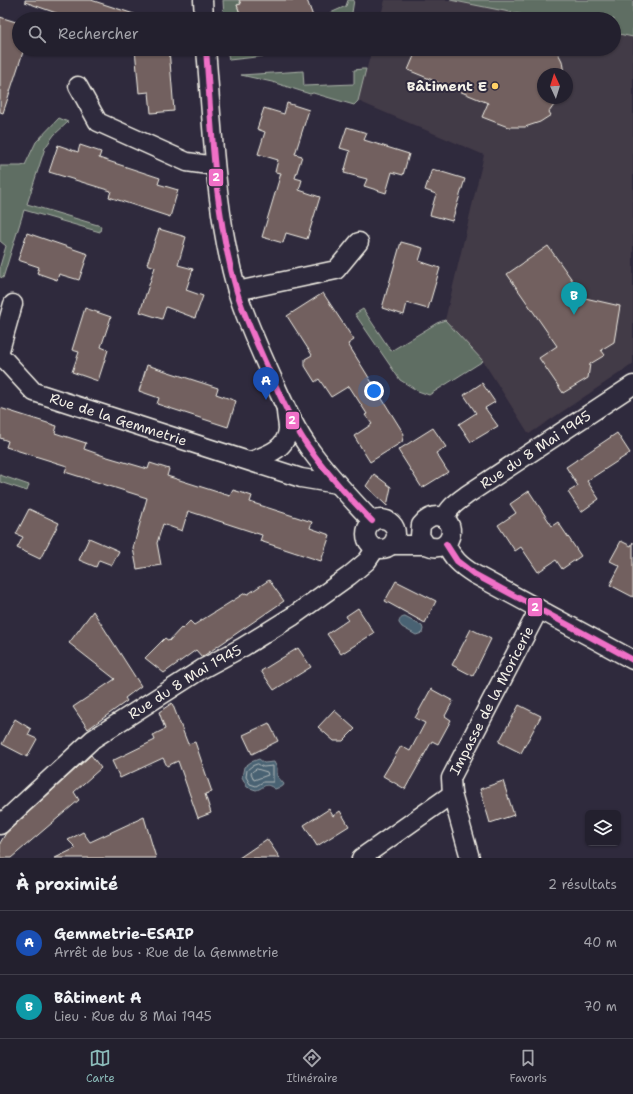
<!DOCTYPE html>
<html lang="fr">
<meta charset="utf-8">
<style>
:root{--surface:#23202e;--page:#2f2d3a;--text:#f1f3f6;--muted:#a3a3aa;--line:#403e4a;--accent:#8bbbb9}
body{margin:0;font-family:"Shantell Sans",sans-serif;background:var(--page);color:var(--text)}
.controls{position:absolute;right:12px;bottom:12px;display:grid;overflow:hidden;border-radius:6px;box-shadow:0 1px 3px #0004}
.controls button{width:36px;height:36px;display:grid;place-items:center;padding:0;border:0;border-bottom:1px solid var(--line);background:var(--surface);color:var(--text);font:20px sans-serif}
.compass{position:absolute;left:537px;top:68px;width:36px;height:36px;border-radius:50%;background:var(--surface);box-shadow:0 1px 3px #0004;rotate:356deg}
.you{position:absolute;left:374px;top:391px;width:14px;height:14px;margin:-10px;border:3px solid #fff;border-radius:50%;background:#1a73e8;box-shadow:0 0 0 6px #1a73e833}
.badge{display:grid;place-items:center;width:26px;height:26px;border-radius:50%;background:var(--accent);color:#fff;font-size:13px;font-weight:700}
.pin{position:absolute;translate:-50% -33px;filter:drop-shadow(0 1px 2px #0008)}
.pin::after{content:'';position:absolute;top:21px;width:14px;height:12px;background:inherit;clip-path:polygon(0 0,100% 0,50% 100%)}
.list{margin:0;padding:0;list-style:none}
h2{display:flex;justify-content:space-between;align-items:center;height:52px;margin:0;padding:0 16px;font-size:17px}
h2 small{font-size:13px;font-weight:400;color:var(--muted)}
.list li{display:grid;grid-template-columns:26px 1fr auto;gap:12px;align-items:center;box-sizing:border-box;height:64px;padding:0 16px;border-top:1px solid var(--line)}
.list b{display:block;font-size:15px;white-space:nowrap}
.list p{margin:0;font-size:13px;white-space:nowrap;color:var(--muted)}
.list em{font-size:13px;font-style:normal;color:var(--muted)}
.icon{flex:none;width:22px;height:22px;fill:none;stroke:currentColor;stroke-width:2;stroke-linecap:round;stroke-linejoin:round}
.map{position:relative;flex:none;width:633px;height:858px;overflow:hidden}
.search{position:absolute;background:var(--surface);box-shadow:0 1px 3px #0004;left:12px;right:12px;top:12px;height:44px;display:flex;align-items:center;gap:10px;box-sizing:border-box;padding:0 14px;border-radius:22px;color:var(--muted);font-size:15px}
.sheet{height:180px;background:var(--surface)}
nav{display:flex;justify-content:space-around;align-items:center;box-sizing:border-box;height:56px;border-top:1px solid var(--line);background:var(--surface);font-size:11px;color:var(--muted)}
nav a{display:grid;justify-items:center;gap:2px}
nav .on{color:var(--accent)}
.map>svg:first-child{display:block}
.built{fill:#433a47;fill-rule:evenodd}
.green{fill:#5e6e64;stroke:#a9b0a6}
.water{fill:#4a6273;stroke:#8e9ba2}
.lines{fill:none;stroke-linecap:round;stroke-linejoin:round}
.shore{stroke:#b0b8b9;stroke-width:1}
.building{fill:#72615f;stroke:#f4f1e8}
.street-casing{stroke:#f4f1e8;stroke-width:21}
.street{stroke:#2f2a3d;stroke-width:18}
.bus-1-casing{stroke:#2f2a3d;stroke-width:9}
.bus-1{stroke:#f070c7;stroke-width:6}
.poi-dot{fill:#ffd166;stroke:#2f2a3d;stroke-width:1.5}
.labels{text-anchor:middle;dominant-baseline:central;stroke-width:4;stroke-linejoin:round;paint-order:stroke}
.poi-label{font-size:14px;font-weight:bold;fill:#f4f1e8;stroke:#2f2a3d;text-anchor:end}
.street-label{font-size:14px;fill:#f4f1e8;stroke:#2f2a3d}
.line-badge{stroke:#2f2a3d;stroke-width:1.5}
.badge-label{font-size:11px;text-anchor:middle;font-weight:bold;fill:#fff}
</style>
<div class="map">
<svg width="633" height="858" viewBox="0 0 633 858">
<rect width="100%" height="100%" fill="#2f2a3d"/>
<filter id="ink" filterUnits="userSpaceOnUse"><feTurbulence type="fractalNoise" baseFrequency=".025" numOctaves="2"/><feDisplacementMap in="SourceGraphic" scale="8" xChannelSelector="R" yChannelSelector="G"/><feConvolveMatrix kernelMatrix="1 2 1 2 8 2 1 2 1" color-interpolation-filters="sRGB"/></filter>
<g filter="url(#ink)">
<g class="built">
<polygon points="385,0 450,0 544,19 380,19"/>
<path d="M614,33L633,37V364L529,434L483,361L445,320L484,155L358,101L372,49H614ZM543,74H567V98H543Z"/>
</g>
<g class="green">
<polygon points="223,0 239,0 241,4 237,5 242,19 224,19"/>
<polygon points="348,0 354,0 351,19 328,19 326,15 346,6"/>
<polygon points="450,0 633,0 633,37 614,33 614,19 544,19"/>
<polygon points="227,49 302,49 301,52 229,60"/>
<polygon points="362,69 366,69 358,101 354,105 313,93 310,94 272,82 241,75 303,71 304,86 354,84 354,70"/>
<polygon points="59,118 68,122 54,135 45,148 27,204 101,226 100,232 24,210 3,278 0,277 0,266 6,246 0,241 0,166 21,166 25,165 36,142"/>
<polygon points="363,309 391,351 437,323 445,320 483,361 429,395 418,391 400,380 355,314"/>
<polygon points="0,475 29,485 27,491 0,482"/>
</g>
<g class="water">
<path d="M405,617L422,626L423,629L422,633L416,635L402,627L399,623C399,619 402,617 405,617Z"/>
<path d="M259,759L264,763L274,762L277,768V776L284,784L283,786L275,789C264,781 265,788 256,790L247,787L242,777L244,767L251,762Z"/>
</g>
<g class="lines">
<g class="shore">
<polygon points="258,764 263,767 273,766 273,782 263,782 256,786 250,784 246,777 247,770 252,766"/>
<polygon points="257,769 267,772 268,775 254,780 251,773 253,771"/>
</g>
</g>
<g class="building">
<polygon points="25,0 91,0 140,16 140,19 58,19 59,14 25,2"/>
<polygon points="239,0 307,0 314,19 242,19 237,5 241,4"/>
<polygon points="0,17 19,23 19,49 24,49 3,113 0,112"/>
<polygon points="135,49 169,49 174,111 151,113 149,92 139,93"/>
<polygon points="417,49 556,49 562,61 564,74 543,74 543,98 559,98 549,112 551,115 540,122 525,127 508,127 482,117 488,103 408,70"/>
<polygon points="287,103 309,110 295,154 302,156 295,178 302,180 299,190 320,197 307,239 286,233 283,243 262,237 281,173 275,172 278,160 258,154 265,132 257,129 264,108 284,114"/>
<polygon points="347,127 367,133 364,140 409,154 403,175 392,172 386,193 364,186 367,179 344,173 350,151 340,148"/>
<polygon points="58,145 78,152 80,145 101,152 99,158 160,178 158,184 178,190 170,217 109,197 111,191 49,172"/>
<polygon points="432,169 465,179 452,221 430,215 436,194 425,190"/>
<polygon points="159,229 186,237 178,265 193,269 186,290 203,296 195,318 166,307 162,319 140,312 155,267 147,264"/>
<polygon points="27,233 88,254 79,280 59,274 57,280 37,273 39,267 18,260"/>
<polygon points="401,242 423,248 419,261 440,268 428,309 407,303 404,315 382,308"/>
<polygon points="548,246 585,298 620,306 614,342 601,350 605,355 590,364 588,378 563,393 539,358 557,346 507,274"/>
<polygon points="323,293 354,340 348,344 404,434 402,442 370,462 354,436 372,424 365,415 367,414 349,386 331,397 319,379 315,382 305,366 305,359 312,355 287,316"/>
<polygon points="85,308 111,317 101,347 108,350 98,381 72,372 79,352 72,350"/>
<polygon points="147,365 218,388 216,394 236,401 228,427 157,404 159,398 139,391"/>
<polygon points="482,383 495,402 485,408 498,426 471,442 459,424 476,413 464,395"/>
<polygon points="0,408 57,426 55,433 86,443 84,449 104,456 148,469 150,463 169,469 167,476 230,496 233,490 243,493 252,496 250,502 312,522 310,528 330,535 321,561 260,541 262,535 188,511 182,531 163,524 157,543 161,565 137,569 133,548 147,498 65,472 67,466 6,447 8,441 0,438"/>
<polygon points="433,428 446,447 436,453 448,472 422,488 398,450"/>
<polygon points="617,433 630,453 587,481 599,499 581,512 568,492 578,486 566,467"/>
<polygon points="374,474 391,487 387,506 366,486"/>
<polygon points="529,491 552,526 558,522 581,556 562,569 556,560 538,572 521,547 515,551 498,525 516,513 510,504"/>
<polygon points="29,509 59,523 40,559 17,548 23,537 16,534"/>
<polygon points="89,538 119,551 112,565 99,560 96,567 79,560"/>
<polygon points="621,541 631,546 633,542 633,597 610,585 620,566 610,561"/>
<polygon points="269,580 284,601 202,657 196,650 164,673 145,658 165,638 169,641 181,628 182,629 190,621 194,625 245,593 248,594"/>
<polygon points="396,581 436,601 425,623 385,601"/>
<polygon points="358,608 374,633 341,654 327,634 348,620 346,616"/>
<polygon points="93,611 141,686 125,698 127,701 88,729 73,707 115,679 69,643"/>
<polygon points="471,629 491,639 473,676 452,665"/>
<polygon points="298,648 311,667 274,690 261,671"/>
<polygon points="431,689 453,701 445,716 451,720 438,744 432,741 405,789 383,776 401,746 410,751 425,723 415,718"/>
<polygon points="172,703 188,744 195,742 212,792 205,794 211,813 198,818 178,761 167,766 163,758 120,778 112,761 155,740 153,735 165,729 159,712"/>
<polygon points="519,705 541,716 521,753 499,742"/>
<polygon points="334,710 355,729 343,741 334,741 318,727"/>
<polygon points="15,719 31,729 28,735 37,739 27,757 2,744"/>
<polygon points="269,723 278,741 252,754 243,735"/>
<polygon points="91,755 101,768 74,792 79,800 11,858 0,858 0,843 6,833"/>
<polygon points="503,781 514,815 490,823 480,789"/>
<polygon points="329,809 333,816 340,811 349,826 317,846 304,825"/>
<polygon points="144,817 156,858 55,858 76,848 68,840 83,832 90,842"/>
<polygon points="267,839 280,858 239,858"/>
</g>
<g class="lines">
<g class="street-casing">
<g id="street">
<polyline points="203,0 204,19"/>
<path d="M206,49C213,130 215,213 237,291C246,320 258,346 270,373C283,402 295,430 314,455C332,479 352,500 372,521"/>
<polyline points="78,86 98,122 187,162 215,166"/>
<polyline points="237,291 336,270 359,242"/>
<polyline points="0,350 13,304"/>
<path id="s1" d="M0,355L34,392L301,478L337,484"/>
<path d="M251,461C267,455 287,449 288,429C288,423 286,416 286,410"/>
<circle cx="381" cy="534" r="15"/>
<path id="s2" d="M444,519C449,507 457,502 468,494L633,385"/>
<path d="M446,544C452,558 461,566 474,574L633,660"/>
<path d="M392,545H426C452,557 461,519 437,516C430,516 425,520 421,525L420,536L426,545"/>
<path id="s3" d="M0,825L93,739L202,669L243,647L293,616L349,576L367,561L376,548"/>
<polyline points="361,858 452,794"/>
<path id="s4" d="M470,858L452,794L451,778L539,609"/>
</g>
</g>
<use href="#street" class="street"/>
<g class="bus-1-casing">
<g id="bus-1">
<path d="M206,49C212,130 214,213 237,292C245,319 258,346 270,373C281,398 292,423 307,445C326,473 349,497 372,521"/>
<polyline points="446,544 457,561 474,574 633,660"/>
</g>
</g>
<use href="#bus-1" class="bus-1"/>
</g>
</g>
<circle class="poi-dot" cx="495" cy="86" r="4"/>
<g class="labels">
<g class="poi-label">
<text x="487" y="86">Bâtiment E</text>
</g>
<g class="street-label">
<text stroke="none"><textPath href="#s1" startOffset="139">Rue de la Gemmetrie</textPath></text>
<text stroke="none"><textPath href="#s2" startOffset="116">Rue du 8 Mai 1945</textPath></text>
<text stroke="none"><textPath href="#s3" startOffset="235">Rue du 8 Mai 1945</textPath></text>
<text stroke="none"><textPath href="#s4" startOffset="170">Impasse de la Moricerie</textPath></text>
</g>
</g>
<g class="line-badge">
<rect x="208" y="168" width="16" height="19" rx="4" fill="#f070c7"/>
<rect x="285" y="411" width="15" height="19" rx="4" fill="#f070c7"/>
<rect x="527" y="597" width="16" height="20" rx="4" fill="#f070c7"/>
</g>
<g class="badge-label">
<text x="216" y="181">2</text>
<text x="292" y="424">2</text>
<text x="535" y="611">2</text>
</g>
</svg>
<div class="controls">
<button><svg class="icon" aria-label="layers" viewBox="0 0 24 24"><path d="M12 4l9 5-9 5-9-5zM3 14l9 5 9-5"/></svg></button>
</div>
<svg class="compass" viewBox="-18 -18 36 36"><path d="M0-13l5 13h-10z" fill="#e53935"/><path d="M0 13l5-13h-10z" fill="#a3a3aa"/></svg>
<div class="you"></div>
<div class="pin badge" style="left:266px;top:400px;background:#1a4fb4">A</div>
<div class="pin badge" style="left:574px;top:315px;background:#0f9aa8">B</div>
<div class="search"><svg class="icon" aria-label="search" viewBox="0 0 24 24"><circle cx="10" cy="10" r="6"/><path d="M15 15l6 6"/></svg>Rechercher</div>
</div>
<section class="sheet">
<h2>À proximité<small>2 résultats</small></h2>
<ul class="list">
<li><span class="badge" style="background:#1a4fb4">A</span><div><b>Gemmetrie-ESAIP</b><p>Arrêt de bus · Rue de la Gemmetrie</p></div><em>40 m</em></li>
<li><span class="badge" style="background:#0f9aa8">B</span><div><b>Bâtiment A</b><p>Lieu · Rue du 8 Mai 1945</p></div><em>70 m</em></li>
</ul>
</section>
<nav>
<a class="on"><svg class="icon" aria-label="map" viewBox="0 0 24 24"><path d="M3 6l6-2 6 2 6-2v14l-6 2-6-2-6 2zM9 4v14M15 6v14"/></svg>Carte</a>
<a><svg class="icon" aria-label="directions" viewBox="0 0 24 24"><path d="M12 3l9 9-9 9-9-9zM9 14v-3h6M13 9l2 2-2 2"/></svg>Itinéraire</a>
<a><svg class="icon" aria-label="saved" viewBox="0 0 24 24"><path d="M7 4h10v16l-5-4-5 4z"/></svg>Favoris</a>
</nav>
